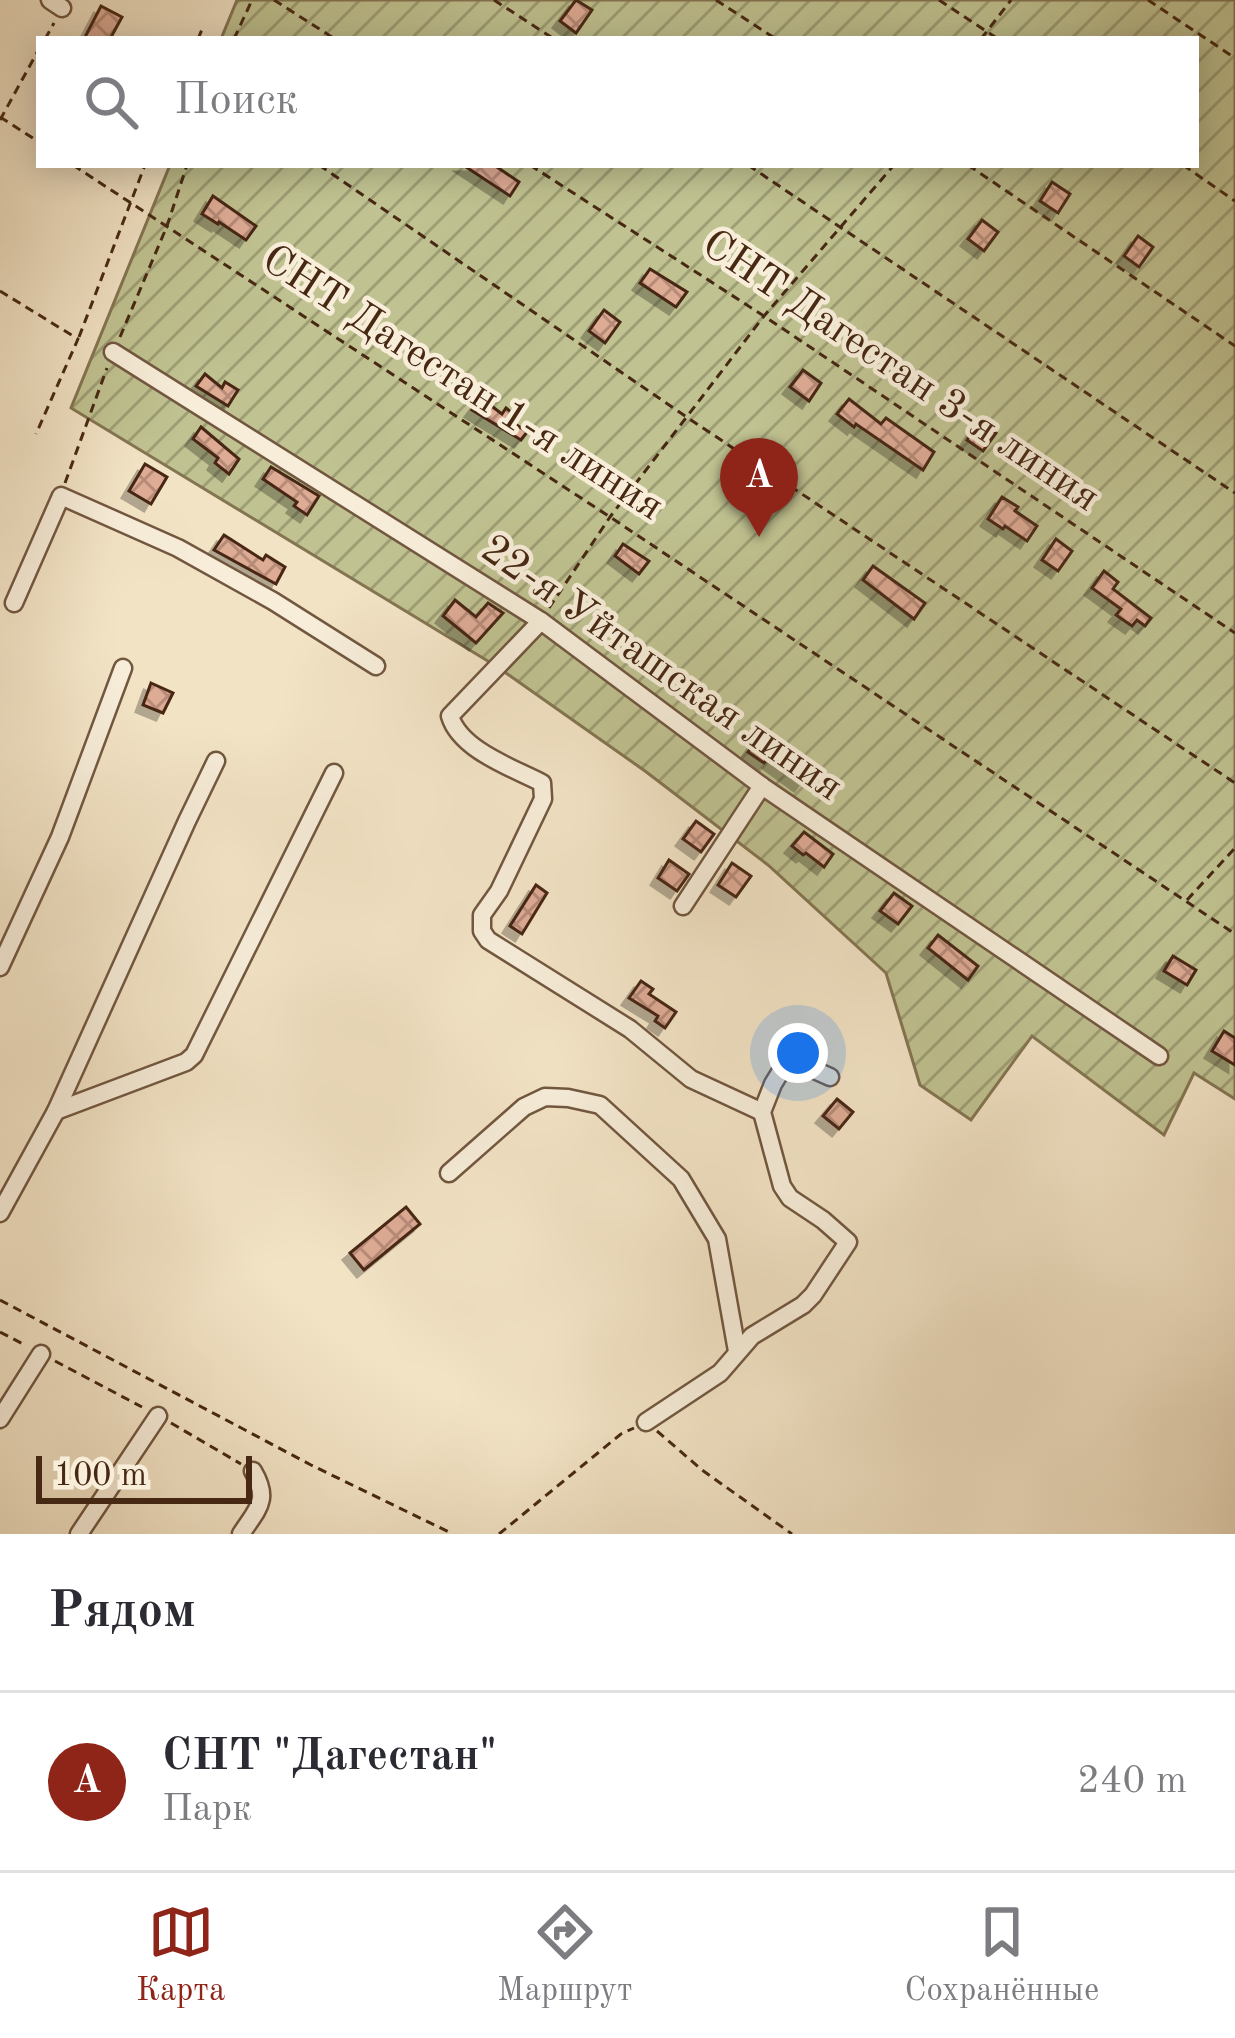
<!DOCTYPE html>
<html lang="ru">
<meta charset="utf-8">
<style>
:root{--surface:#fff;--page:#f7f7f7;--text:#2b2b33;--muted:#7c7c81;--line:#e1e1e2;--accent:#8f2418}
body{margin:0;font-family:"Old Standard TT",serif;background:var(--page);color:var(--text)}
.scale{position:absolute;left:36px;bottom:30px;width:216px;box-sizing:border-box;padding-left:12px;border:6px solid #472813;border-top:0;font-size:33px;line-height:42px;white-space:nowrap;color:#472813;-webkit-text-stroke:9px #f7edd9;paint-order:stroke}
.you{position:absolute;left:798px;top:1053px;width:42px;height:42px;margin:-30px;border:9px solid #fff;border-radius:50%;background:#1a73e8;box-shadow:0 0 0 18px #1a73e833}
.badge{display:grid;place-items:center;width:78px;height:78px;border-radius:50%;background:var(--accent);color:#fff;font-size:39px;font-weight:700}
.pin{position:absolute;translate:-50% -99px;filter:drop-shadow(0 3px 6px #0008)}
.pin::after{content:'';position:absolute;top:63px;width:42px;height:36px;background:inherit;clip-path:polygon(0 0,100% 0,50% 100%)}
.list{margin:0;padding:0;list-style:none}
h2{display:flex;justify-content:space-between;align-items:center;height:156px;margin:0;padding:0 48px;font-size:51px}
h2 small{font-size:39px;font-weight:400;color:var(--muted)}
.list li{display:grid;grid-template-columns:78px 1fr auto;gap:36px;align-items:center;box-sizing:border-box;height:180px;padding:0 48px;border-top:3px solid var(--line)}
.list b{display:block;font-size:45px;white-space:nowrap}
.list p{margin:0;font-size:39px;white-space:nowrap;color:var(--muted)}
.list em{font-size:39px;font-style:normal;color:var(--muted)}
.icon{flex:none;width:66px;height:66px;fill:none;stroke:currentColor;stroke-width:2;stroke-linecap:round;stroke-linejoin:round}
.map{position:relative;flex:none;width:1235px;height:1534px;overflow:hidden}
.search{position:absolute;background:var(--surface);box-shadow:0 6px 30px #0003;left:36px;right:36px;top:36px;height:132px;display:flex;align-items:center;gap:30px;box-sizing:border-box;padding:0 42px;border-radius:0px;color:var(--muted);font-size:45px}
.sheet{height:336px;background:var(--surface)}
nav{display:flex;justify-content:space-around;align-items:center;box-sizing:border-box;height:168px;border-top:3px solid var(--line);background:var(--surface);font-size:33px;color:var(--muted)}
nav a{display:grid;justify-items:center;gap:6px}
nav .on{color:var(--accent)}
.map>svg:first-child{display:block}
.garden{fill:url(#garden-furrows);stroke:#847552;stroke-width:3}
.building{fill:url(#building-cross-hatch);stroke:#472813;stroke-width:3;filter:url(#shadow)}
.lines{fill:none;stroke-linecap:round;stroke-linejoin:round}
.minor-casing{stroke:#725740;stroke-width:21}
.path{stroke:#472813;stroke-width:3;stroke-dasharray:9 6;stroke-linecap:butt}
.minor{stroke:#f7edd9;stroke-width:16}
.labels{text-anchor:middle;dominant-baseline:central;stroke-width:9;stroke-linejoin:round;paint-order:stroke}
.street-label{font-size:42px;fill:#472813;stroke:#f7edd9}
</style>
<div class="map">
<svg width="1235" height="1534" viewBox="0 0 1235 1534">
<defs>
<pattern id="garden-furrows" width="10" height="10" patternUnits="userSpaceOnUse" patternTransform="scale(3)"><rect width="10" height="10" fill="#c0c291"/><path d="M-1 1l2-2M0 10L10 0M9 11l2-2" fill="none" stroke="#9e9e75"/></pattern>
<pattern id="building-cross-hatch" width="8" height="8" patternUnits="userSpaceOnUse" patternTransform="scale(3)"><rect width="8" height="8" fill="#deab95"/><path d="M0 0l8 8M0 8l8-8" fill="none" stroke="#b68b78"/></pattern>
<filter id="shadow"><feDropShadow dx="-7" dy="7" stdDeviation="0" flood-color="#0004"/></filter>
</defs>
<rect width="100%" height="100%" fill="#f2e3c5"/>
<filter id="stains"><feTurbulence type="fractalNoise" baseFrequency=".00167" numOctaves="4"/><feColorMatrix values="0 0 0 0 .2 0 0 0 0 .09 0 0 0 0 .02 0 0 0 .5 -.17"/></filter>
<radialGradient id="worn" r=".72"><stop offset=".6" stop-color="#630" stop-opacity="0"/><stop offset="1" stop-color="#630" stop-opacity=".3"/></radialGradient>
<polygon class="garden" points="237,0 1235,0 1235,1099 1194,1073 1164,1135 1032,1036 971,1120 920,1085 886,973 768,865 645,771 496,666 71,408 170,165 1196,165 1196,39 221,39"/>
<g class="building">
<polygon points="576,0 592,10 576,33 560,21"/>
<polygon points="101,6 122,17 110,39 84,39"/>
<polygon points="463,165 494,165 519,182 510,196"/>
<polygon points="1052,182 1070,194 1058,213 1040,201"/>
<polygon points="213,196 256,226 246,240 219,222 218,224 202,214"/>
<polygon points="982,220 998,232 984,251 968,239"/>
<polygon points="1138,236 1153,247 1139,267 1124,256"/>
<polygon points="650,269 687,292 676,307 640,283"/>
<polygon points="604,310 620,322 605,343 589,331"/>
<polygon points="803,370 821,383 809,401 790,387"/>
<polygon points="205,374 222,388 225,382 238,390 228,406 196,386"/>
<polygon points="481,398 502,414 506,408 515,415 511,421 527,432 521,440 472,410"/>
<polygon points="849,399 881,424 886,418 934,452 923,470 856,424 854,427 837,414"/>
<polygon points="979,421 996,433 983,451 967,440"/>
<polygon points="201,427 239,459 229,474 215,463 218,458 193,439"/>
<polygon points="145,464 167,477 151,504 129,491"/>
<polygon points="271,467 319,496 307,515 294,506 297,502 263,479"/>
<polygon points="1002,497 1018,507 1015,511 1037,526 1027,541 1005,526 1003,529 988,519"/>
<polygon points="224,535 263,560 266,555 285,567 276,584 214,550"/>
<polygon points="1056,539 1072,551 1058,571 1042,560"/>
<polygon points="623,544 649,561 639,574 615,556"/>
<polygon points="873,566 925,603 914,619 863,580"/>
<polygon points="1104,571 1118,582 1113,589 1151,618 1145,626 1137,620 1132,626 1116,615 1121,609 1092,588"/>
<polygon points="455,600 476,617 488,603 503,613 476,643 443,616"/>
<polygon points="151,683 173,693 163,713 143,705"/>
<polygon points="759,736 790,758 794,754 813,768 801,784 767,759 764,763 748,752"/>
<polygon points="696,821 714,834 701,852 683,839"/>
<polygon points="804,832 833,854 824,867 806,853 803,855 792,846"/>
<polygon points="669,860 689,874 677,891 658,878"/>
<polygon points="732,863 751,876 736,897 718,885"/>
<polygon points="536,885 547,893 522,934 510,926"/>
<polygon points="894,893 912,906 898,924 880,911"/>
<polygon points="938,935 978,966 968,980 928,948"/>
<polygon points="1173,956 1196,970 1187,985 1164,971"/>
<polygon points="641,981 653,989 649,994 676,1012 665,1028 655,1021 658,1016 629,998"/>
<polygon points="1224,1031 1235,1038 1235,1065 1212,1051"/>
<polygon points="837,1099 853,1112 839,1129 823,1116"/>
<polygon points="406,1207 420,1224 364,1270 350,1253"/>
</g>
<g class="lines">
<g class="minor-casing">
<g id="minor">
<polyline points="50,0 62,8"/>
<polyline points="113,352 541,621 762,786 1159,1056"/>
<polyline points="14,603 61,496 178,548 273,601 376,666"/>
<path d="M541,621L450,716C460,750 513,768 542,783L543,799L499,891L482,915V931L488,940L630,1029L691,1079L762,1112"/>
<polyline points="683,906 762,786"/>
<polyline points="0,967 60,837 123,668"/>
<polyline points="56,1111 186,1062 194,1055 334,773"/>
<polyline points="449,1173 524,1107 545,1097 568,1098 600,1105 681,1179 717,1239 737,1351"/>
<polyline points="0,1213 56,1111 187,821 216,761"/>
<polyline points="0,1419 41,1354"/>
<polyline points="646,1422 720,1373 752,1336 803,1305 813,1295 848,1242 823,1220 790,1198 782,1186 762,1112 773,1084 781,1071 791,1064 801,1064 830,1077"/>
<polyline points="79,1534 158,1416"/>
<path d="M241,1534C258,1508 270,1500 253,1471"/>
</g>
</g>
<g class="path">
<polyline points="274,0 335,39"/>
<polyline points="494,0 554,39"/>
<polyline points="716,0 776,39"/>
<polyline points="939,0 998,39"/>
<polyline points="1148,0 1235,58"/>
<polyline points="45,39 54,23"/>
<polyline points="198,39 203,27"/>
<polyline points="234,39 252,0"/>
<polyline points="981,39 1011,0"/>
<polyline points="0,117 39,142"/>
<polyline points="0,120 39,49"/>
<polyline points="73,165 610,517 1235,934"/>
<polyline points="319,165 688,418 1235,783"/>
<polyline points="530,165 764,316 1235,633"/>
<polyline points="748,165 1235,493"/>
<polyline points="968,165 1235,346"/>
<polyline points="1183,165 1235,201"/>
<polyline points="0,291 78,339 36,434"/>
<polyline points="79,337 145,165"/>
<polyline points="120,337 167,226 187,165"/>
<polyline points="65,483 107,368"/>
<polyline points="549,608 610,517 764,316 894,165"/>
<polyline points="1187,900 1235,848"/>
<polyline points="0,1300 311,1465 453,1534"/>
<polyline points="0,1332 25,1345"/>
<polyline points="55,1361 142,1407"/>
<polyline points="171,1423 241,1464"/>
<polyline points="657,1431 702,1470 792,1534"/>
<polyline points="499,1534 621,1434 634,1428"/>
</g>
<use href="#minor" class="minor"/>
</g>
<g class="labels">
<g class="street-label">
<text transform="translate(900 372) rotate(34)">СНТ Дагестан 3-я линия</text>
<text transform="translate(462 384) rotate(33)">СНТ Дагестан 1-я линия</text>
<text transform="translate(661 669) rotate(35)">22-я Уйташская линия</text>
</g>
</g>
<rect width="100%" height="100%" filter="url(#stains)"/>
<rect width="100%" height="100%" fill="url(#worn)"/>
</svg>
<div class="scale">100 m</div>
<div class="you"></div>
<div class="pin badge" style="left:759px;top:537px">A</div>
<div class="search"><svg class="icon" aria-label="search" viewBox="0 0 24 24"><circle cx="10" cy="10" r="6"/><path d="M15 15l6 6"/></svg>Поиск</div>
</div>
<section class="sheet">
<h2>Рядом<small></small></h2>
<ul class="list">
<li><span class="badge">A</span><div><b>СНТ &quot;Дагестан&quot;</b><p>Парк</p></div><em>240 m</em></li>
</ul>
</section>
<nav>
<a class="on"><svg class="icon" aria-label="map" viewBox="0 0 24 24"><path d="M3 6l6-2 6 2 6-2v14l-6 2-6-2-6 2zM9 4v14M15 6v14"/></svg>Карта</a>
<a><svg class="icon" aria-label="directions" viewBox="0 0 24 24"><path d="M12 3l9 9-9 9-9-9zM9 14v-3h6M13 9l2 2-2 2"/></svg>Маршрут</a>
<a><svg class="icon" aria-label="saved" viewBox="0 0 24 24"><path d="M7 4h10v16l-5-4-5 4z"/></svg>Сохранённые</a>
</nav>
